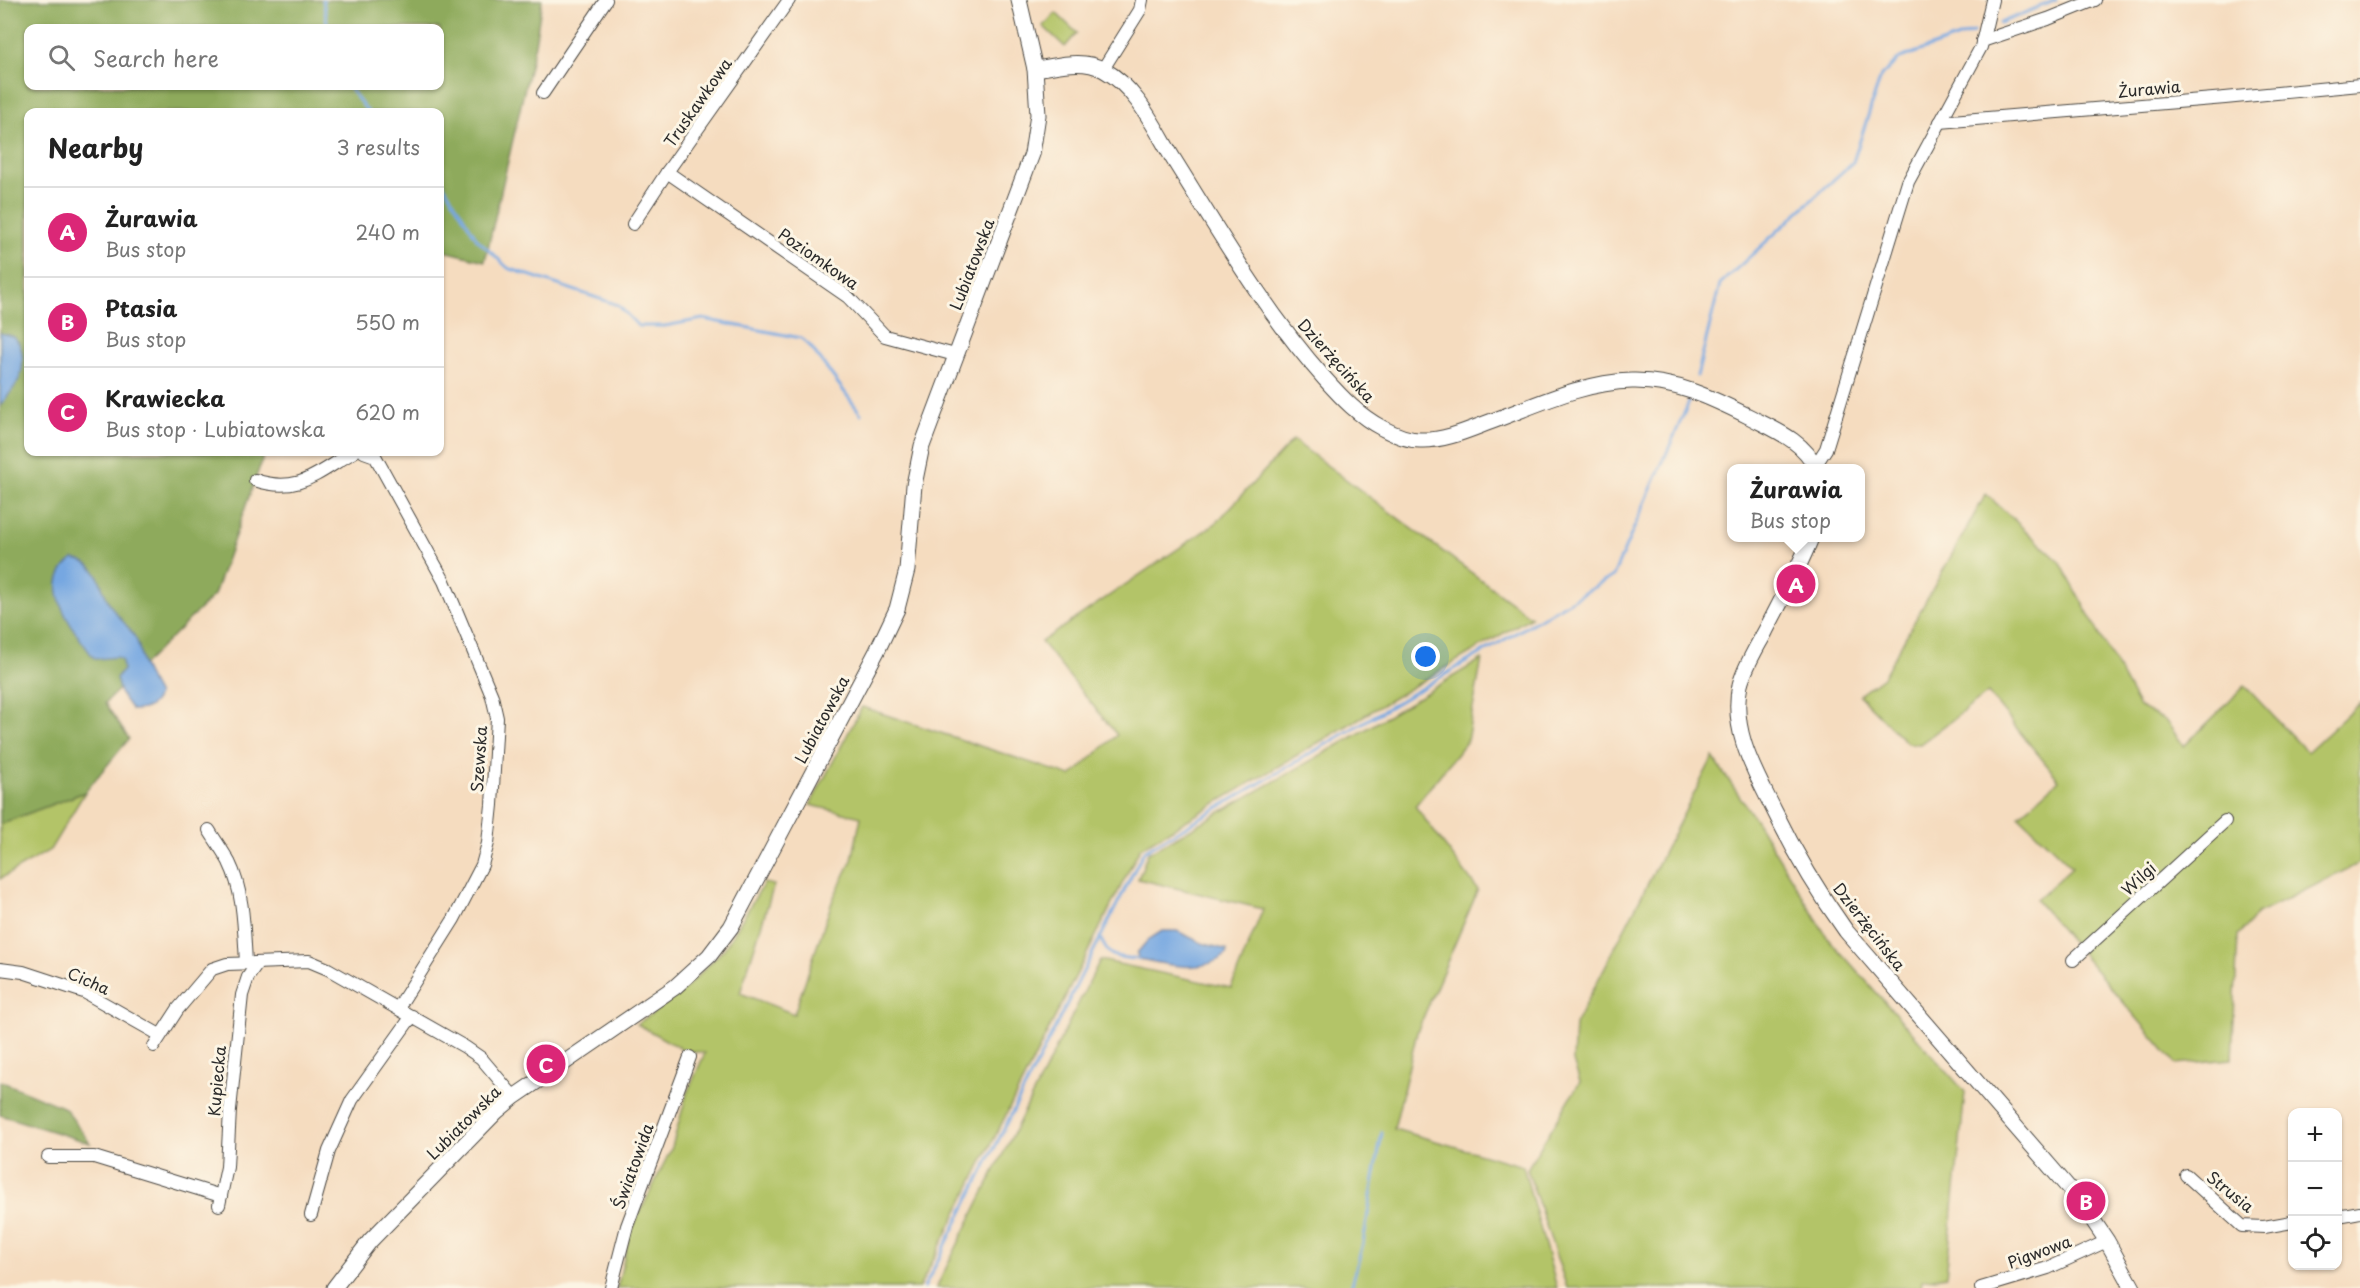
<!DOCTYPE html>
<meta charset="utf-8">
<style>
:root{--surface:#fff;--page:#f6f6f6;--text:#222;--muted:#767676;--line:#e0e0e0;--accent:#db2777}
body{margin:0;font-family:"Playpen Sans",sans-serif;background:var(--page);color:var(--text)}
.controls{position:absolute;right:18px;bottom:18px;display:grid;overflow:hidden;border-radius:12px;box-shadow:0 2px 4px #0004}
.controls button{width:54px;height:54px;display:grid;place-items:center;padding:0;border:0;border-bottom:2px solid var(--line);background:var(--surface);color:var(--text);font:30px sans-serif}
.you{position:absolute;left:1426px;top:657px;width:21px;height:21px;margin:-15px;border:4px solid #fff;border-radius:50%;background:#1a73e8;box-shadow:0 0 0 9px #1a73e833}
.badge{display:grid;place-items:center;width:39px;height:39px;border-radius:50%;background:var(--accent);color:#fff;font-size:20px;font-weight:700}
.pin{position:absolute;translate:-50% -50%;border:3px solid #fff;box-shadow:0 2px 6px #0006}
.popup{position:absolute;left:1727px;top:464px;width:138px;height:78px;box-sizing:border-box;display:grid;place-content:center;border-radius:12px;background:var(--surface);filter:drop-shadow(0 2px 4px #0005);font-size:20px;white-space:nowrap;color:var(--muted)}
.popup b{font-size:22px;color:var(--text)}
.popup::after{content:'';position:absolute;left:50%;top:100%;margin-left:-12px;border:12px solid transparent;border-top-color:var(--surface)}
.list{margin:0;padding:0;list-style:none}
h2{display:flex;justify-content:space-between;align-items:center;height:78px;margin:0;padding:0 24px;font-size:26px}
h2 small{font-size:20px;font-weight:400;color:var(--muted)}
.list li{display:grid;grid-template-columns:39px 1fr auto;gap:18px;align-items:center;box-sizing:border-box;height:90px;padding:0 24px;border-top:2px solid var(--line)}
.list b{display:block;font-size:22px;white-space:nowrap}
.list p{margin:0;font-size:20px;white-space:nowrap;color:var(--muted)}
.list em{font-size:20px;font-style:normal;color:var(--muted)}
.icon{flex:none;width:33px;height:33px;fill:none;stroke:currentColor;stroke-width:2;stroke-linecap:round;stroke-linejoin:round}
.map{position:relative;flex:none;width:2360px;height:1288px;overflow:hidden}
.search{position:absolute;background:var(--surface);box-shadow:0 2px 4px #0004;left:24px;top:24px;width:420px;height:66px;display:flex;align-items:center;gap:15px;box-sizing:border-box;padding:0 21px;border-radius:12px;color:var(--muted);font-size:22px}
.panel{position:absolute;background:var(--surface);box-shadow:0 2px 4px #0004;left:24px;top:108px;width:420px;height:348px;border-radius:12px}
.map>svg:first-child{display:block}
.green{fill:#b3c467;stroke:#6f7849;stroke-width:1.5}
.forest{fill:#8eaa5c;stroke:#5c6a44;stroke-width:1.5;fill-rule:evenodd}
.water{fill:#76a7e1;stroke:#506986;stroke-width:1.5}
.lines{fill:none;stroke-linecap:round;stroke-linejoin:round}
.stream{stroke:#76a7e1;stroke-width:3}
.minor-casing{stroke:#494641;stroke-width:14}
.tertiary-casing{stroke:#494641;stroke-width:17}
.minor{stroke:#fff;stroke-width:12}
.tertiary{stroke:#fff;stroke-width:15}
.labels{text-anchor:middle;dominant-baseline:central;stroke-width:6;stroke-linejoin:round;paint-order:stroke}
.street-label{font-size:16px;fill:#2b2b2b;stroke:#fcf5e5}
</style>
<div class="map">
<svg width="2360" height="1288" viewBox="0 0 2360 1288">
<rect width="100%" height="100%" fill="#fcf5e5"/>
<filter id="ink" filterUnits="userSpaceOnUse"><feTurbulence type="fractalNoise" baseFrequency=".0167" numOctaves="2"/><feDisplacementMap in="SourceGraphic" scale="12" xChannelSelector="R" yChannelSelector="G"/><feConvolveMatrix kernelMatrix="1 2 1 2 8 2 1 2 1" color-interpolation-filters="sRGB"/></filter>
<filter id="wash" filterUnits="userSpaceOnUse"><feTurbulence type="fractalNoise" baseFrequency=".008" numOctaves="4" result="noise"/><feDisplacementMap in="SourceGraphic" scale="24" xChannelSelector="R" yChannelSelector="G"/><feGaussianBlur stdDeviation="1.35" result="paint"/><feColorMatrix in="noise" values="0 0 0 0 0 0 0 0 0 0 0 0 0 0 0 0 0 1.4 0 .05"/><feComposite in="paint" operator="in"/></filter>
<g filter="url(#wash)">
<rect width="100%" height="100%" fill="#f5dcbf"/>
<g class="green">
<polygon points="1056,13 1077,33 1065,47 1043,26"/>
<polygon points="1293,440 1531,617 1140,848 919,1288 617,1288 630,1233 672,1147 687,1093 705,1053 683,1050 637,1024 680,994 724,949 764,883 774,885 740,993 794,1014 833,899 852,860 861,817 810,805 862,707 1071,776 1117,735 1041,642 1216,523"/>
<polygon points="1986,494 2060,562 2139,707 2165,720 2184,746 2245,686 2307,752 2360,703 2360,863 2257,914 2238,935 2232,1059 2176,1064 2036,900 2072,867 2019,816 2059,780 1988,693 1920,744 1907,743 1859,695 1883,677"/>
<polygon points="1482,659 1467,741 1415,806 1478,890 1417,1032 1394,1129 1523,1166 1557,1288 936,1288 1100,960 1231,988 1263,909 1138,879 1148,853 1358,734"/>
<polygon points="1713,757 1759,825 1827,937 1965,1092 1946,1276 1922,1280 1921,1288 1567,1288 1527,1169 1580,1082 1573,1061 1575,1025"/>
<polygon points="85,792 50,850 0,879 0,824"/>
</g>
<g class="forest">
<path d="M0,0H542L535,44L485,261L440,250V112H28V452H265L214,595L105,703L129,739L85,792L0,824ZM28,28H440V86H28Z"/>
<polygon points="0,1081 65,1108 90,1143 0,1115"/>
</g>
<g class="water">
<path d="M0,333C4,334 10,335 14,337C26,347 24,372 17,383C13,390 5,399 0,406Z"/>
<path d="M73,559C102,563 99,588 111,606C118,618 130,627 136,639C141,649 140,657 143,666C147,676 153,685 158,695C153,708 145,710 132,710L120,693L116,678L123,670L122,660L117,657L97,659L93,657C75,631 36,586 73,559Z"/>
<path d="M1162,931H1177L1202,943L1227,950L1226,955C1199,975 1168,964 1138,959L1137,953L1148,940Z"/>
</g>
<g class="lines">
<g class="stream">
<polyline points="323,0 328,28"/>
<polyline points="2000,23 2056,0"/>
<polyline points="348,86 368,112"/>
<polyline points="440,179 477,239 508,268 618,305 638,326 665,326 703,319 801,338 810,346 861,414"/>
<polyline points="1697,376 1720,284 1853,162 1881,76 1900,58 1973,32"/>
<path d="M1100,937C1110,961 1115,956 1138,959"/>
<polyline points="924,1288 1144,851 1613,576 1689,402"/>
<polyline points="1351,1288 1363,1243 1382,1132"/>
</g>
</g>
</g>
<g filter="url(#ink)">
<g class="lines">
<g class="minor-casing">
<g id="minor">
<polyline points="1982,41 2048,19 2095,0"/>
<polyline points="1103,69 1140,10 1142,0"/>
<polyline points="543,93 606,0"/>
<polyline points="1940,122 2225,98 2360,85"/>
<polyline points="667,172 848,297 885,336 955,355"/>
<polyline points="633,224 667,172 789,0"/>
<polyline points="364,452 375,456 444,581 492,696 497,718 492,805 488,843 482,865 454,919 398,1008"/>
<polyline points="1815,466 1826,449 1908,182 1981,47 1992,0"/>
<path d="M255,480C299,495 318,472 354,452"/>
<path d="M209,830C215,840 223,851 229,862C244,892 244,930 246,963"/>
<polyline points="2073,960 2225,821"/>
<polyline points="0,969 23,972 84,992 160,1035"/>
<polyline points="154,1046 178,1009 212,969 227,964 309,961 328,969 465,1047 481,1058 514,1097"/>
<polyline points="48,1157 94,1157 221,1196"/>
<polyline points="2186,1175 2242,1226 2264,1227 2292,1222"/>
<polyline points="219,1205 227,1167 230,1110 242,995 248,977 258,963"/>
<polyline points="311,1215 329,1151 352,1100 412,1016"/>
<polyline points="2338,1216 2360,1212"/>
<polyline points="611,1288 627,1226 690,1057"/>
<polyline points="1981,1288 2048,1268 2107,1241"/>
</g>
</g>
<g class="tertiary-casing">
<g id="tertiary">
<path d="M1035,69C1058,66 1082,58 1104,70C1137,88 1155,129 1174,160C1221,235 1266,313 1325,379C1342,398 1359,416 1382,428C1393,434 1407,440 1420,440C1443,441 1466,431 1487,423C1534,406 1582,382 1632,381C1675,380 1712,398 1750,417C1775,430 1804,441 1816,468"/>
<path d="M1811,538C1798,570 1781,601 1765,632C1756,649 1745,666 1740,685C1730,730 1755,772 1774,810C1795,853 1818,892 1846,931L2080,1201L2107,1241L2133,1288"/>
<polyline points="334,1288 370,1241 496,1112 514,1097 675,987 709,956 731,927 877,651 897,609 907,570 914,485 922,446 1032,154 1038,115 1035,69 1019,0"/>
</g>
</g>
<use href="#minor" class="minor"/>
<use href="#tertiary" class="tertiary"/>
</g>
</g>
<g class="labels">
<g class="street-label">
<text transform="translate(2149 88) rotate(-5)">Żurawia</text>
<text transform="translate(697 102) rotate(-55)">Truskawkowa</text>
<text transform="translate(819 258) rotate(35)">Poziomkowa</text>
<text transform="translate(971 264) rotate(-69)">Lubiatowska</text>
<text transform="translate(1337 360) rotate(48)">Dzierżęcińska</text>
<text transform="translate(821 719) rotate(-62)">Lubiatowska</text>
<text transform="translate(478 759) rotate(-86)">Szewska</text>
<text transform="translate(2138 878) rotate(-43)">Wilgi</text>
<text transform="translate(1870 926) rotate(52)">Dzierżęcińska</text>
<text transform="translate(89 980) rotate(24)">Cicha</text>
<text transform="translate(216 1081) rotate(-85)">Kupiecka</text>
<text transform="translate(463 1122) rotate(-45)">Lubiatowska</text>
<text transform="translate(632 1166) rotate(-70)">Światowida</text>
<text transform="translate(2231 1191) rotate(39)">Strusia</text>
<text transform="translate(2039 1251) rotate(-20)">Pigwowa</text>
</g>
</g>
</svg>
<div class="controls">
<button>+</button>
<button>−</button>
<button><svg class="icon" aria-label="locate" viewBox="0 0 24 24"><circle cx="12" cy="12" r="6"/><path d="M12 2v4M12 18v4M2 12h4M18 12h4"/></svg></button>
</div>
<div class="you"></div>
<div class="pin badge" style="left:1796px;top:584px">A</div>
<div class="popup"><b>Żurawia</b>Bus stop</div>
<div class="pin badge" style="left:2086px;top:1201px">B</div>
<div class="pin badge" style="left:546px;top:1064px">C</div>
<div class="search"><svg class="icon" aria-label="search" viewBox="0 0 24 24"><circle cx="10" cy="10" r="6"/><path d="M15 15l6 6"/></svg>Search here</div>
<section class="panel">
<h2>Nearby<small>3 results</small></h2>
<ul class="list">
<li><span class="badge">A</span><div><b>Żurawia</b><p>Bus stop</p></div><em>240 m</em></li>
<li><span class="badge">B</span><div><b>Ptasia</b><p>Bus stop</p></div><em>550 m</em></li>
<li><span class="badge">C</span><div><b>Krawiecka</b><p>Bus stop · Lubiatowska</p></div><em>620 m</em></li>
</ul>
</section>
</div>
